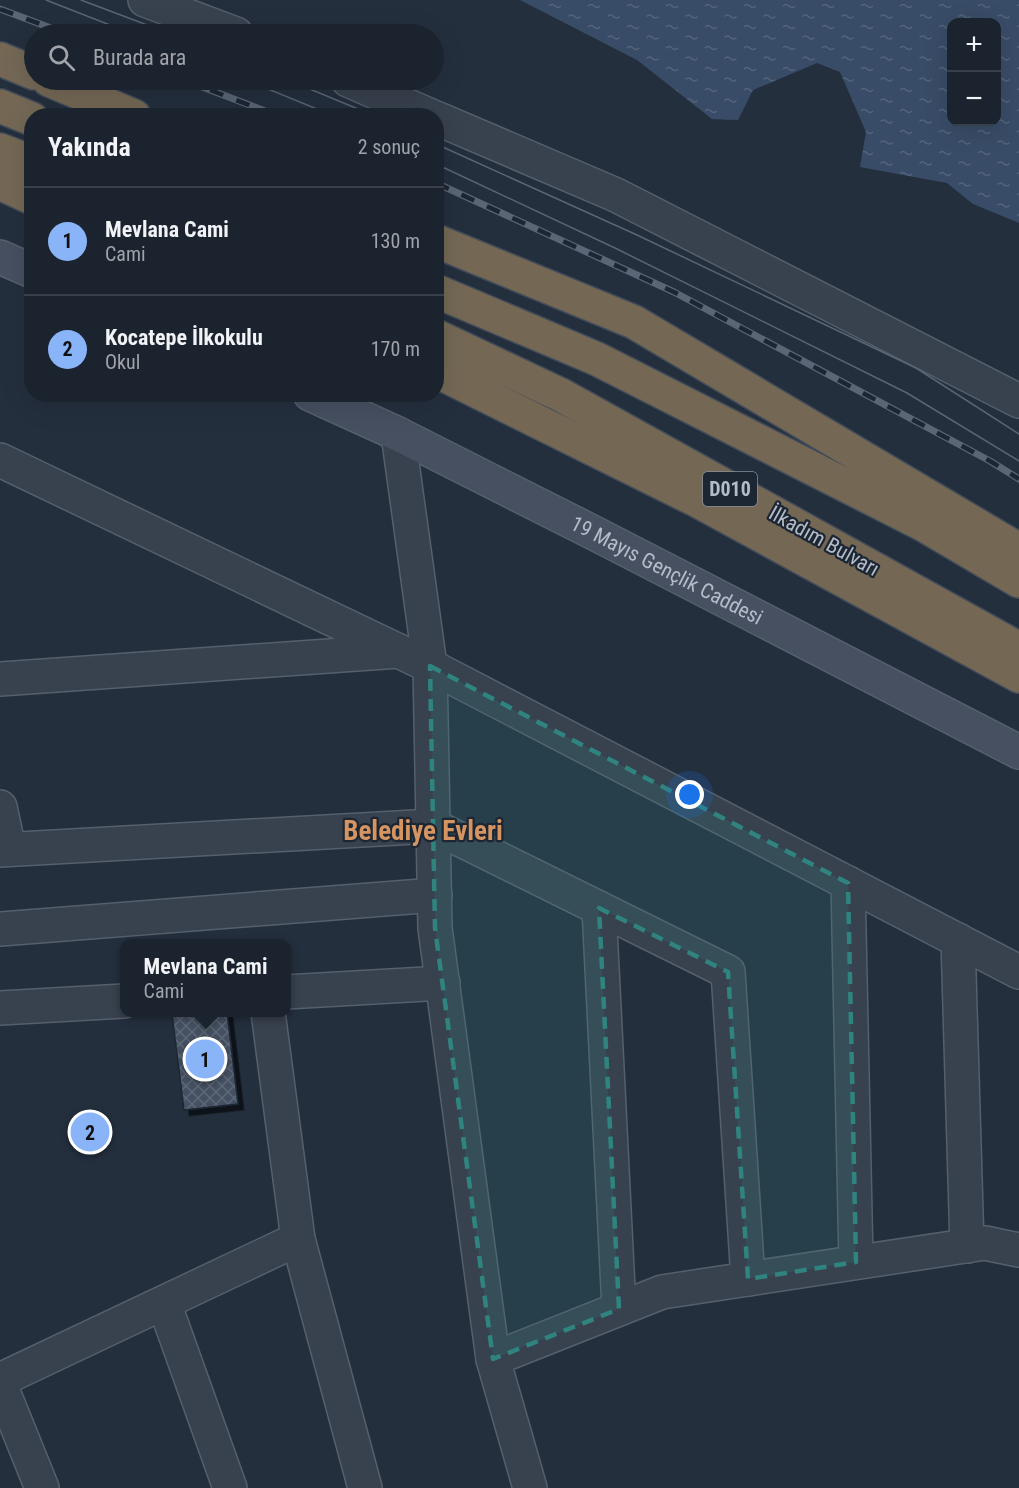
<!DOCTYPE html>
<html lang="tr">
<meta charset="utf-8">
<style>
:root{--surface:#1b232e;--page:#282f3a;--text:#f1f3f6;--muted:#a0a4aa;--line:#39404a;--accent:#8ab4f8}
body{margin:0;font-family:"Roboto Condensed",sans-serif;background:var(--page);color:var(--text)}
.controls{position:absolute;right:18px;top:18px;display:grid;overflow:hidden;border-radius:12px;box-shadow:0 6px 24px #0002}
.controls button{width:54px;height:54px;display:grid;place-items:center;padding:0;border:0;border-bottom:2px solid var(--line);background:var(--surface);color:var(--text);font:30px sans-serif}
.you{position:absolute;left:690px;top:795px;width:21px;height:21px;margin:-15px;border:4px solid #fff;border-radius:50%;background:#1a73e8;box-shadow:0 0 0 9px #1a73e833}
.badge{display:grid;place-items:center;width:39px;height:39px;border-radius:50%;background:var(--accent);color:#111;font-size:20px;font-weight:700}
.pin{position:absolute;translate:-50% -50%;border:3px solid #fff;box-shadow:0 2px 6px #0006}
.popup{position:absolute;left:120px;top:939px;width:171px;height:78px;box-sizing:border-box;display:grid;place-content:center;border-radius:12px;background:var(--surface);filter:drop-shadow(0 2px 4px #0005);font-size:20px;white-space:nowrap;color:var(--muted)}
.popup b{font-size:22px;color:var(--text)}
.popup::after{content:'';position:absolute;left:50%;top:100%;margin-left:-12px;border:12px solid transparent;border-top-color:var(--surface)}
.list{margin:0;padding:0;list-style:none}
h2{display:flex;justify-content:space-between;align-items:center;height:78px;margin:0;padding:0 24px;font-size:26px}
h2 small{font-size:20px;font-weight:400;color:var(--muted)}
.list li{display:grid;grid-template-columns:39px 1fr auto;gap:18px;align-items:center;box-sizing:border-box;height:108px;padding:0 24px;border-top:2px solid var(--line)}
.list b{display:block;font-size:22px;white-space:nowrap}
.list p{margin:0;font-size:20px;white-space:nowrap;color:var(--muted)}
.list em{font-size:20px;font-style:normal;color:var(--muted)}
.icon{flex:none;width:33px;height:33px;fill:none;stroke:currentColor;stroke-width:2;stroke-linecap:round;stroke-linejoin:round}
.map{position:relative;flex:none;width:1019px;height:1488px;overflow:hidden}
.search{position:absolute;background:var(--surface);box-shadow:0 6px 24px #0002;left:24px;top:24px;width:420px;height:66px;display:flex;align-items:center;gap:15px;box-sizing:border-box;padding:0 21px;border-radius:33px;color:var(--muted);font-size:22px}
.panel{position:absolute;background:var(--surface);box-shadow:0 6px 24px #0002;left:24px;top:108px;width:420px;height:294px;border-radius:24px}
.map>svg:first-child{display:block}
.water{fill:url(#water-ripples);fill-rule:evenodd}
.building{fill:url(#building-cross-hatch);stroke:#1f2835;stroke-width:1.5;filter:url(#shadow)}
.lines{fill:none;stroke-linecap:round;stroke-linejoin:round}
.street-casing{stroke:#565f6c;stroke-width:36}
.secondary-casing{stroke:#565f6c;stroke-width:36}
.highway-casing{stroke:#434c59;stroke-width:36}
.street{stroke:#38414e;stroke-width:33}
.secondary{stroke:#465061;stroke-width:33}
.highway{stroke:#746855;stroke-width:33}
.tram{stroke:#5a6575;stroke-width:1.5}
.rail-casing{stroke:#5a6575;stroke-width:7}
.rail{stroke:#1d2633;stroke-width:4.5;stroke-dasharray:14;stroke-linecap:butt}
.marked{fill:#308480;fill-opacity:0.2;stroke:#308480;stroke-width:4.5;stroke-dasharray:12 8;stroke-linejoin:round}
.labels{text-anchor:middle;dominant-baseline:central;stroke-width:4.5;stroke-linejoin:round;paint-order:stroke}
.shield{fill:#1d2633;stroke:#878f9c;stroke-width:1.5}
.shield-label{font-size:20px;font-weight:bold;fill:#b4bcc9}
.street-label{font-size:21px;fill:#b4bcc9;stroke:#1d2633}
.district-label{font-size:27px;font-weight:bold;fill:#d59563;stroke:#1d2633}
</style>
<div class="map">
<svg width="1019" height="1488" viewBox="0 0 1019 1488">
<defs>
<pattern id="water-ripples" width="26" height="14" patternUnits="userSpaceOnUse" patternTransform="scale(1.5)"><rect width="26" height="14" fill="#394c67"/><path d="M2 4q2-2 4 0t4 0M15 11q2-2 4 0t4 0" fill="none" stroke="#53647b"/></pattern>
<pattern id="building-cross-hatch" width="8" height="8" patternUnits="userSpaceOnUse" patternTransform="scale(1.5)"><rect width="8" height="8" fill="#455162"/><path d="M0 0l8 8M0 8l8-8" fill="none" stroke="#5d6877"/></pattern>
<filter id="shadow"><feDropShadow dx="5.5" dy="5.5" stdDeviation="0" flood-color="#0009"/></filter>
</defs>
<rect width="100%" height="100%" fill="#242f3e"/>
<path class="water" d="M520,0H1019V223L973,204L947,183L860,167L866,132L840,72L817,63L753,90L738,120L712,119L637,60ZM952,22H996V122H952Z"/>
<polygon class="building" points="187,1012 227,1012 238,1104 184,1110 172,1014"/>
<g class="lines">
<g class="street-casing">
<g id="street">
<polyline points="145,0 236,34"/>
<polyline points="348,80 431,116"/>
<polyline points="436,118 616,195 1019,401"/>
<polyline points="398,434 430,666 435,928 493,1359"/>
<polyline points="0,460 430,666 1019,972"/>
<polyline points="0,679 399,651"/>
<polyline points="0,807 9,849"/>
<polyline points="0,850 433,826 728,972 748,1279"/>
<polyline points="848,883 856,1262"/>
<polyline points="599,908 619,1309"/>
<polyline points="0,929 435,895"/>
<polyline points="958,940 967,1246"/>
<polyline points="286,992 443,983"/>
<polyline points="0,1008 124,1001"/>
<polyline points="268,1012 298,1239 365,1488"/>
<polyline points="164,1303 230,1488"/>
<polyline points="0,1380 298,1239"/>
<polyline points="0,1384 42,1488"/>
<polyline points="530,1488 493,1359 662,1292 985,1243 1019,1250"/>
</g>
</g>
<g class="secondary-casing">
<g id="secondary">
<polyline points="0,257 32,271"/>
<path id="s1" d="M310,394L398,434L598,535L1019,752"/>
</g>
</g>
<g class="highway-casing">
<g id="highway">
<polyline points="0,59 34,73"/>
<polyline points="49,80 134,116"/>
<polyline points="0,106 32,119"/>
<polyline points="0,150 32,162"/>
<polyline points="0,183 32,198"/>
<polyline points="436,241 634,322 1019,550"/>
<polyline points="436,291 597,359 924,525 1019,581"/>
<polyline points="436,336 561,395 1019,649"/>
<polyline points="436,371 698,501 1019,676"/>
</g>
</g>
<use href="#street" class="street"/>
<use href="#secondary" class="secondary"/>
<use href="#highway" class="highway"/>
<g class="tram">
<polyline points="46,0 133,34"/>
<polyline points="81,0 171,34"/>
<polyline points="246,80 334,116"/>
<polyline points="288,80 375,116"/>
<polyline points="436,144 637,235 916,368 1019,434"/>
<polyline points="436,164 615,248 907,393 1019,461"/>
</g>
<g class="rail-casing">
<g id="rail">
<polyline points="0,9 67,34"/>
<polyline points="184,80 278,116"/>
<polyline points="436,183 674,292 990,461 1019,479"/>
</g>
</g>
<use href="#rail" class="rail"/>
</g>
<path class="marked" d="M430,666L848,883L856,1262L748,1279L728,972L599,908L619,1309L493,1359L435,928Z"/>
<g class="labels">
<rect class="shield" x="703" y="472" width="54" height="34" rx="4.5"/>
<g class="shield-label">
<text x="730" y="489">D010</text>
</g>
<g class="street-label">
<text transform="translate(824 541) rotate(29)">İlkadım Bulvarı</text>
<text stroke="none"><textPath href="#s1" startOffset="398">19 Mayıs Gençlik Caddesi</textPath></text>
</g>
<g class="district-label">
<text x="423" y="831">Belediye Evleri</text>
</g>
</g>
</svg>
<div class="controls">
<button>+</button>
<button>−</button>
</div>
<div class="you"></div>
<div class="pin badge" style="left:205px;top:1059px">1</div>
<div class="popup"><b>Mevlana Cami</b>Cami</div>
<div class="pin badge" style="left:90px;top:1132px">2</div>
<div class="search"><svg class="icon" aria-label="search" viewBox="0 0 24 24"><circle cx="10" cy="10" r="6"/><path d="M15 15l6 6"/></svg>Burada ara</div>
<section class="panel">
<h2>Yakında<small>2 sonuç</small></h2>
<ul class="list">
<li><span class="badge">1</span><div><b>Mevlana Cami</b><p>Cami</p></div><em>130 m</em></li>
<li><span class="badge">2</span><div><b>Kocatepe İlkokulu</b><p>Okul</p></div><em>170 m</em></li>
</ul>
</section>
</div>
